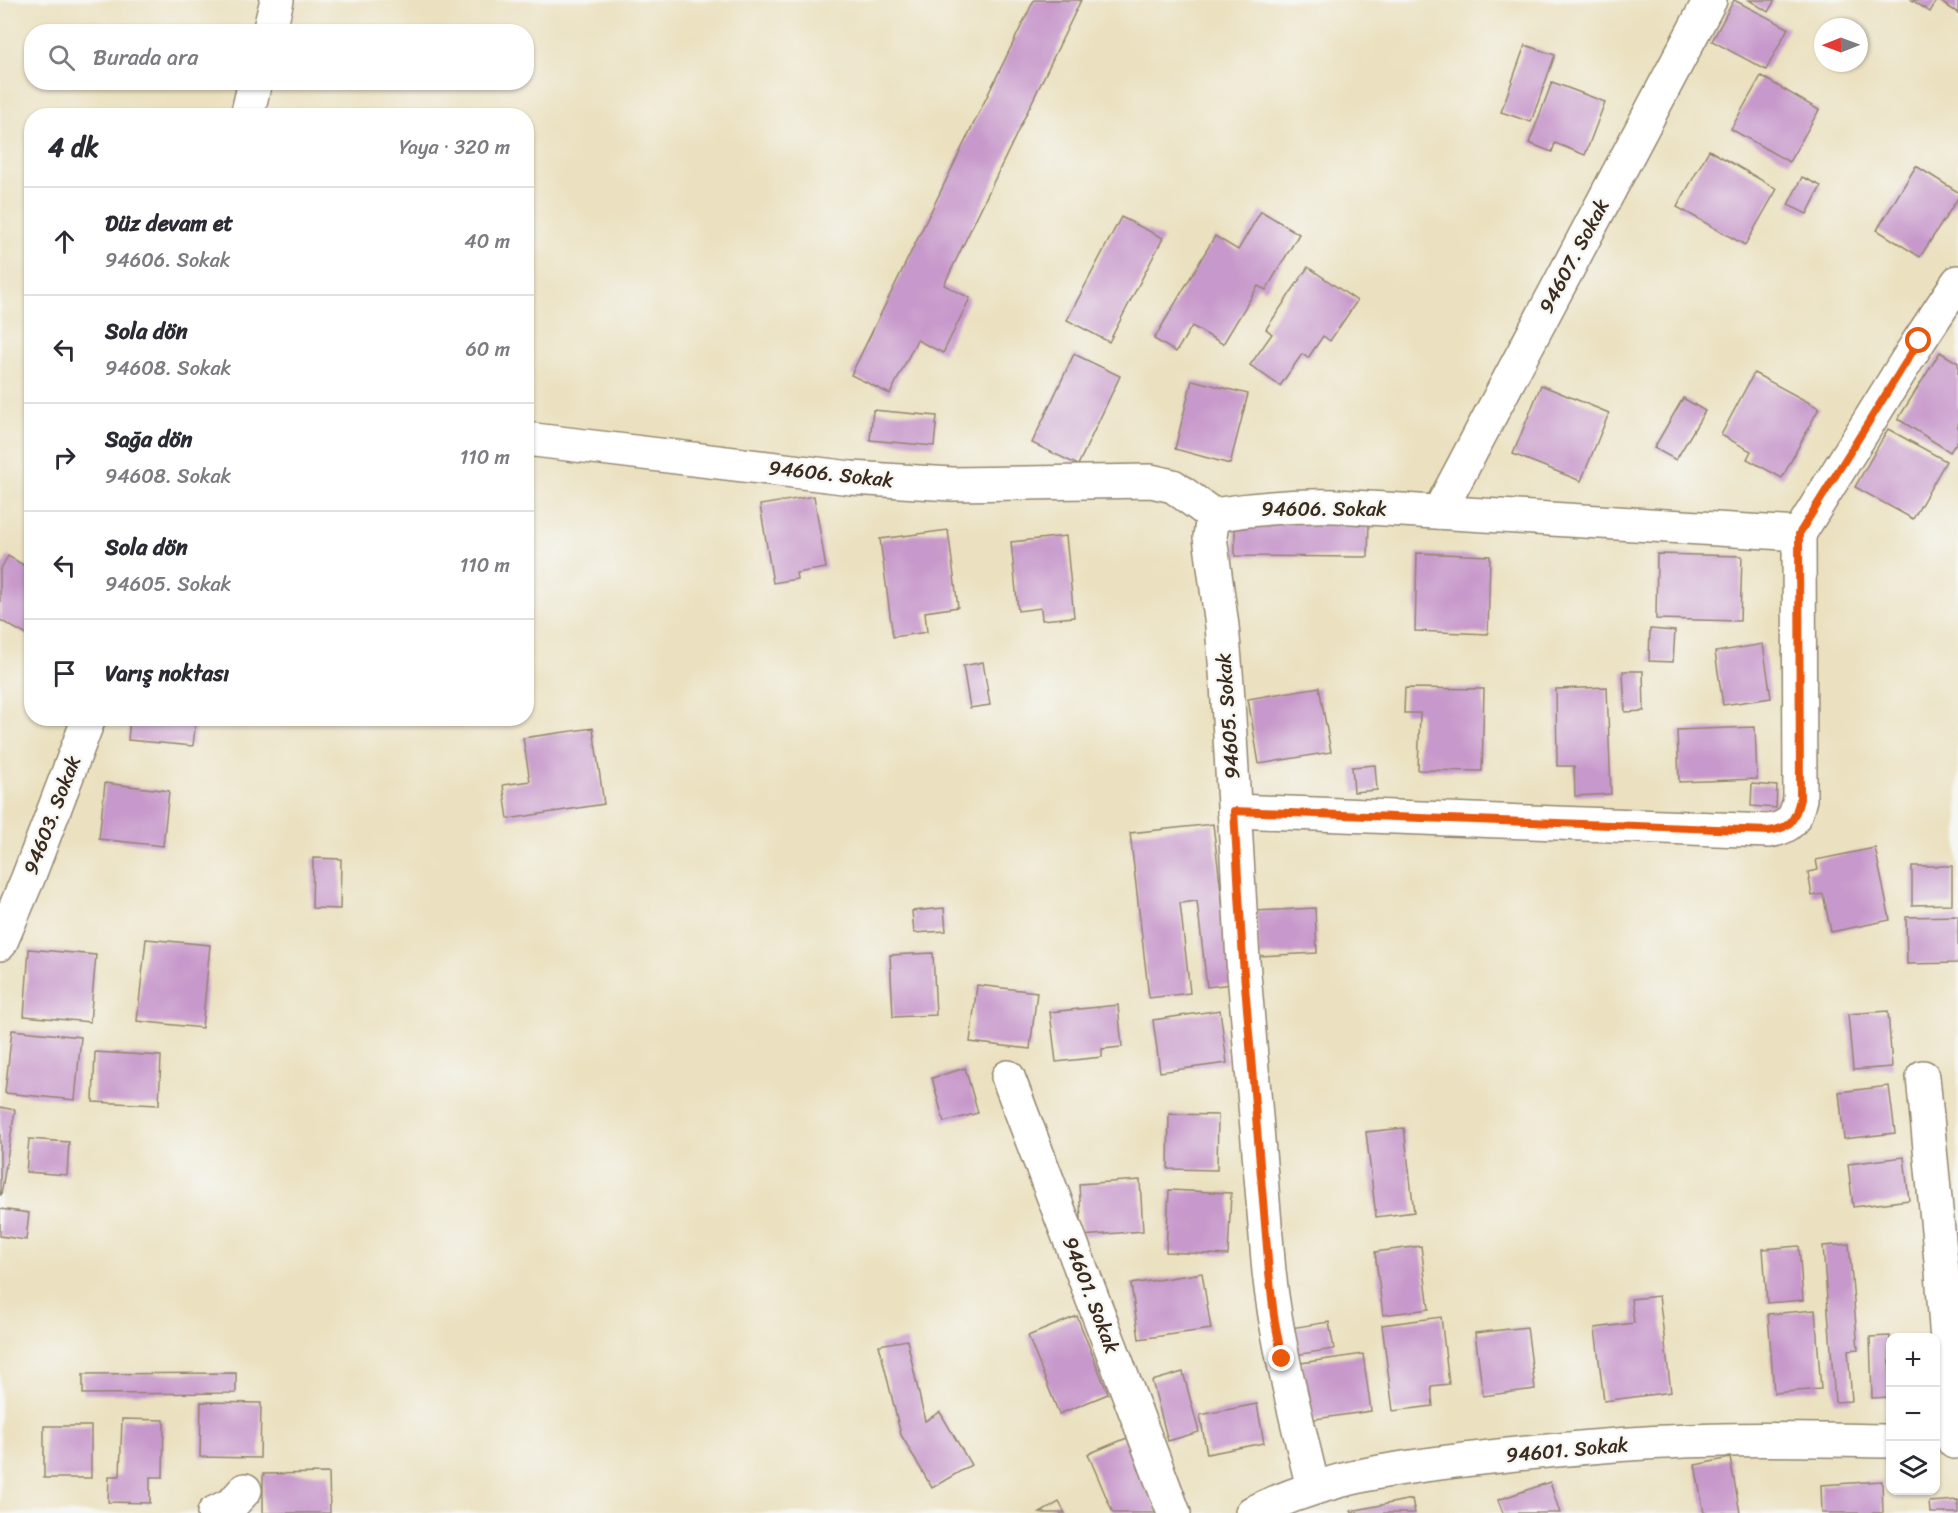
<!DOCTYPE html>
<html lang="tr">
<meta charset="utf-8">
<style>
:root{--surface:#fff;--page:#f7f7f7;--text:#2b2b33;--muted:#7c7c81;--line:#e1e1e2}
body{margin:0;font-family:Sriracha,sans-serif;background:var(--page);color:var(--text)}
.controls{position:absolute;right:18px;bottom:18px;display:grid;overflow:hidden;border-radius:12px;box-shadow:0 2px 4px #0004}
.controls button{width:54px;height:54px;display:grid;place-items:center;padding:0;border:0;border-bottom:2px solid var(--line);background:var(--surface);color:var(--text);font:30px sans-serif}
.compass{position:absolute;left:1814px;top:18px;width:54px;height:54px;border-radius:50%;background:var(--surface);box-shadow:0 2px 4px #0004;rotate:269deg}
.stop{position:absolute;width:18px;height:18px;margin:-14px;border:4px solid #ea580c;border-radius:50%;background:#fff}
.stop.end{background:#ea580c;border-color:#fff;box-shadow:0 2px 6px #0008}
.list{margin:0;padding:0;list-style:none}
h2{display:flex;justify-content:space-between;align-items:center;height:78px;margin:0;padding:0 24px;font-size:26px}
h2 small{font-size:20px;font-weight:400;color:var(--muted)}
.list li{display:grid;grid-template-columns:39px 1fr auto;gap:18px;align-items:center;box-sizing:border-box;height:108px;padding:0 24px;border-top:2px solid var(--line)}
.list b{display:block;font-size:22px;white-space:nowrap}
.list p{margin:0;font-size:20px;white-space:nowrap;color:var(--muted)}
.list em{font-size:20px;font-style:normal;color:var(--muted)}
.icon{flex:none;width:33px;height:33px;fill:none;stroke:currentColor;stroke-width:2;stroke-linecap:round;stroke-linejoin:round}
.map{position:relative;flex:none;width:1958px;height:1513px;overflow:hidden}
.search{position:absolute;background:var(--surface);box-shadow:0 2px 4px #0004;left:24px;top:24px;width:510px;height:66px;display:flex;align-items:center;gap:15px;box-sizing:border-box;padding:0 21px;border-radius:24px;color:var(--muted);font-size:22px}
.panel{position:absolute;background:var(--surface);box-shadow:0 2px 4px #0004;left:24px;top:108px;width:510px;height:618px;border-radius:24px}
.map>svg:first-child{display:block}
.building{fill:#c798cb}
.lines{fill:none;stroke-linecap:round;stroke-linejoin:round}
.minor-casing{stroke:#93866f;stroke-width:36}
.minor{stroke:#fff;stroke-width:33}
.route{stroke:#ea580c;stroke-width:8}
.labels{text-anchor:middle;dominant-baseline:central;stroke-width:5;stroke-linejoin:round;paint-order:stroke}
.street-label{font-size:20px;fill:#3b2a1e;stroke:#f6f6f2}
</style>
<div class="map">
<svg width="1958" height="1513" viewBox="0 0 1958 1513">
<rect width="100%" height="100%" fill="#f6f6f2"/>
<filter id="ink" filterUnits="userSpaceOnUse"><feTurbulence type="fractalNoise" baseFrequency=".0167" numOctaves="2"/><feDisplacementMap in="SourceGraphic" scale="12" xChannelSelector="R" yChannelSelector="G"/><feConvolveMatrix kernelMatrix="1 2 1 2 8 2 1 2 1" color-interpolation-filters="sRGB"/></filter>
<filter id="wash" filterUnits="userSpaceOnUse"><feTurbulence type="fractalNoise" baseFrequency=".008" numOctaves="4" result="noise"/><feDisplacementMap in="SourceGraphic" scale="24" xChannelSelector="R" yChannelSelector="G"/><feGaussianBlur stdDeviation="1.35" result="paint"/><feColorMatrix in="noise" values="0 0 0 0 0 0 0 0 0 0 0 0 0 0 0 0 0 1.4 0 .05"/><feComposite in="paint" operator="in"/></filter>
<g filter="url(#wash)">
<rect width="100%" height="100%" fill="#ebe1c0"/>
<g id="blocks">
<g class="building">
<polygon points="1034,0 1081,0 944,285 970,298 943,353 917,340 890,394 851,375"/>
<polygon points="1734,0 1788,28 1766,70 1712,41"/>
<polygon points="1749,0 1775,0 1768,12"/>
<polygon points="1912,0 1937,0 1930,12"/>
<polygon points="1938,0 1958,0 1958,13"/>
<polygon points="1525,45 1555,55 1531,122 1501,112"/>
<polygon points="1761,76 1819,110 1789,162 1731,129"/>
<polygon points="1552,82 1605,102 1585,155 1555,143 1552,152 1529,143"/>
<polygon points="1709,150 1777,189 1745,245 1677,207"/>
<polygon points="1916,166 1958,192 1958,198 1920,257 1877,230"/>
<polygon points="1802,177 1821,186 1807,214 1788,205"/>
<polygon points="1261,211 1299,234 1266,290 1258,286 1223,344 1192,326 1176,352 1154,339 1215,236 1238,250"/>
<polygon points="1121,217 1163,238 1109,342 1067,320"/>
<polygon points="1308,267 1357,301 1330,341 1323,336 1308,358 1302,354 1280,386 1250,365 1272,334 1266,329"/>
<polygon points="1940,352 1958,363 1958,440 1950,452 1898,419"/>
<polygon points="1074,354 1120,376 1078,465 1032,443"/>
<polygon points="1754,373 1819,408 1782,478 1747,459 1751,451 1721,435"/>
<polygon points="1192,380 1248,394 1230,464 1175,449"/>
<polygon points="1541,385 1609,413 1581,481 1513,454"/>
<polygon points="1683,398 1705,411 1676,460 1654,448"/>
<polygon points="873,410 937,416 934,446 870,440"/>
<polygon points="1888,429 1946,461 1913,519 1855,487"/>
<polygon points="814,496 826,568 796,573 797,579 773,583 760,505"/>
<polygon points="1235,520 1369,521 1368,557 1235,556"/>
<polygon points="948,530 958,607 925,612 927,632 893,637 880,539"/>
<polygon points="1066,536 1074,617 1042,620 1041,608 1018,611 1011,542"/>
<polygon points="1417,553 1490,556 1488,634 1415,631"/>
<polygon points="1657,554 1742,556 1740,621 1656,619"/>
<polygon points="8,556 32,570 32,638 0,620 0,570"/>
<polygon points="1650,629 1675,631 1673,662 1649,661"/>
<polygon points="1763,644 1771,698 1723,705 1715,652"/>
<polygon points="983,662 990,705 970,708 963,666"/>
<polygon points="1623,671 1643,671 1644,711 1625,712"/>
<polygon points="1319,687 1331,752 1259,764 1248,699"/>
<polygon points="1607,687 1611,794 1575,796 1574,766 1557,766 1556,689"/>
<polygon points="1405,688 1484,689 1482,771 1418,770 1420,713 1404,713"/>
<polygon points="130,718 196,718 193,746 128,740"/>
<polygon points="1755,727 1757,779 1679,782 1677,730"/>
<polygon points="593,728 604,804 508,819 503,785 530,781 523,738"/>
<polygon points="1375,765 1377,790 1354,792 1352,767"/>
<polygon points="105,783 169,791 163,846 99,839"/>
<polygon points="1752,784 1777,786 1776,808 1751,806"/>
<polygon points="1213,824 1232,984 1207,987 1197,901 1180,903 1190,993 1149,998 1130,833"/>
<polygon points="1875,848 1890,920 1831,932 1823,894 1812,896 1808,872 1818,870 1816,860"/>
<polygon points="313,858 341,859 340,909 312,908"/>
<polygon points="1912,866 1952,866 1952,904 1912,905"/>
<polygon points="944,908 946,931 914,933 912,911"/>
<polygon points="1315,908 1317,953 1259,956 1256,911"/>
<polygon points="1958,916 1958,963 1907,964 1906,917"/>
<polygon points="146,939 210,945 202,1028 137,1021"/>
<polygon points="29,949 96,955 90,1022 24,1016"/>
<polygon points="933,953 936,1015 893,1017 890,955"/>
<polygon points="977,985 1037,992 1030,1049 970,1042"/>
<polygon points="1118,1005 1122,1047 1102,1049 1102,1057 1056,1062 1050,1012"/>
<polygon points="1220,1010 1227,1063 1160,1072 1153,1020"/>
<polygon points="1888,1011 1892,1067 1853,1070 1848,1014"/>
<polygon points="12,1030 81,1037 75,1100 5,1093"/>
<polygon points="95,1052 161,1056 159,1105 93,1102"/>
<polygon points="965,1068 978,1113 944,1122 932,1078"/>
<polygon points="1889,1086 1895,1133 1844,1139 1839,1092"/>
<polygon points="0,1107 15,1110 1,1195 0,1195"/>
<polygon points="1169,1114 1218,1115 1217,1170 1168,1169"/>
<polygon points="1404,1128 1414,1212 1376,1217 1366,1132"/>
<polygon points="29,1139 69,1142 67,1175 26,1172"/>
<polygon points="1904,1157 1909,1200 1853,1207 1848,1164"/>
<polygon points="1140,1180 1143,1231 1082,1236 1079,1184"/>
<polygon points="1169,1190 1231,1193 1228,1255 1166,1252"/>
<polygon points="0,1209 29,1213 26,1240 0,1236"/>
<polygon points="1849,1244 1858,1349 1848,1350 1852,1401 1835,1402 1823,1246"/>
<polygon points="1421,1246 1429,1309 1383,1315 1375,1252"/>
<polygon points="1799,1246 1803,1300 1767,1303 1763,1249"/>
<polygon points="1202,1273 1211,1329 1139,1339 1131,1284"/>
<polygon points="1659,1296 1671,1392 1604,1401 1595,1328 1634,1323 1631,1299"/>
<polygon points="1815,1310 1821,1389 1774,1393 1768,1314"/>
<polygon points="1077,1316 1108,1394 1059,1414 1028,1336"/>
<polygon points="1441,1317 1449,1384 1431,1386 1433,1406 1393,1411 1382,1325"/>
<polygon points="1329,1322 1334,1349 1295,1355 1290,1328"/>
<polygon points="1527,1327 1535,1389 1483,1396 1475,1333"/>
<polygon points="1890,1336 1890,1397 1872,1398 1870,1337"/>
<polygon points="907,1340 925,1421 940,1412 971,1465 932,1488 901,1435 879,1345"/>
<polygon points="1363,1354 1371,1411 1309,1420 1301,1363"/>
<polygon points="1183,1372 1199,1432 1168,1441 1152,1381"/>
<polygon points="236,1373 236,1393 83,1394 83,1374"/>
<polygon points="201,1402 261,1403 260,1458 200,1457"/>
<polygon points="1257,1404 1264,1443 1207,1454 1200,1415"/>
<polygon points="122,1419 164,1420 163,1477 150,1477 150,1503 108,1502 109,1476 120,1476"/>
<rect x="44" y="1426" width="47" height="52"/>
<polygon points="1127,1438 1158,1512 1155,1513 1113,1513 1088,1454"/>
<polygon points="1730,1458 1740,1513 1704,1513 1695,1465"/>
<polygon points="329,1473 330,1513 263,1513 263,1474"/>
<polygon points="1882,1481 1883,1513 1822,1513 1821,1485"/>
<polygon points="1550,1482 1560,1513 1503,1513 1498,1500"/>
<polygon points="1412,1499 1415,1513 1352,1513 1351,1511"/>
<polygon points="1958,1500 1958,1513 1930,1513 1929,1502"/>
<polygon points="1059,1502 1065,1513 1040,1513"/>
</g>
</g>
</g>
<g filter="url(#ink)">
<use href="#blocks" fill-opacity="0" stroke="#93866f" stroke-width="1.5"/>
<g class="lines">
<g class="minor-casing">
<g id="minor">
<polyline points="269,32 277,0"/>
<polyline points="247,116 255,82"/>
<path d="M526,439L851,478L952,484L1151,481L1173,486L1213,515C1254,508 1294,505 1336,506L1799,534L1919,341L1958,282"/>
<polyline points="1439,512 1710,0"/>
<path d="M1213,515L1210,537L1222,626L1227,684L1243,961L1269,1272C1277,1345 1296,1416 1313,1488"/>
<path d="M1234,811L1769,831C1791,827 1795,820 1800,799L1799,534"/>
<polyline points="0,944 28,878 89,718"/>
<polyline points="1008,1077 1174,1513"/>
<polyline points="1923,1077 1942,1271 1954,1442"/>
<polyline points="214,1513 232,1504 245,1490"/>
<path d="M1252,1513C1333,1473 1411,1466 1499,1456C1555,1450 1611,1444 1667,1442C1741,1438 1816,1440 1890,1441"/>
</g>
</g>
<use href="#minor" class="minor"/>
</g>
</g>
<g class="lines" filter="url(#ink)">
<path class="route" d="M1282,1359L1274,1316L1269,1272L1243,961L1234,811L1769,831C1791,828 1795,820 1800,799L1799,534L1919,341"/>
</g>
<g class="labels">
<g class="street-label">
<text transform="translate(1574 256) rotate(-62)">94607. Sokak</text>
<text transform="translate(831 474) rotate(6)">94606. Sokak</text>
<text x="1324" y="509">94606. Sokak</text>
<text transform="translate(1228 716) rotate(-94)">94605. Sokak</text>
<text transform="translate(52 815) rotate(-69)">94603. Sokak</text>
<text transform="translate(1091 1295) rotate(69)">94601. Sokak</text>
<text transform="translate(1567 1450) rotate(-5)">94601. Sokak</text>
</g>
</g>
</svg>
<div class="controls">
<button>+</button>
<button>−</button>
<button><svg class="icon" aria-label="layers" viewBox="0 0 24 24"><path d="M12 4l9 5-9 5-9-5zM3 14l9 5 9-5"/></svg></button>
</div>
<svg class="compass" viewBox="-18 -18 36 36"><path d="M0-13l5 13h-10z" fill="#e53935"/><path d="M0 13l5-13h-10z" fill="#7c7c81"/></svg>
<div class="stop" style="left:1919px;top:341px"></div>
<div class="stop end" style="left:1282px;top:1359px"></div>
<div class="search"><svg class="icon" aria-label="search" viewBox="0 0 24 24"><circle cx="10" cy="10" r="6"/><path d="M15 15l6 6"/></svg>Burada ara</div>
<section class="panel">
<h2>4 dk<small>Yaya · 320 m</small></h2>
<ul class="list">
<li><svg class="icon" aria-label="ahead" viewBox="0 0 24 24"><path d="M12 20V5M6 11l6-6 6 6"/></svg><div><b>Düz devam et</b><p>94606. Sokak</p></div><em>40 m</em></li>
<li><svg class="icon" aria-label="left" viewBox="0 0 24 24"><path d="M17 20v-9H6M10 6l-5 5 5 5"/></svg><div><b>Sola dön</b><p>94608. Sokak</p></div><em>60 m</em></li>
<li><svg class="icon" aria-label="right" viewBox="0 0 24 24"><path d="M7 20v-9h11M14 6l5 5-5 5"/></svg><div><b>Sağa dön</b><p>94608. Sokak</p></div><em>110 m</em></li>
<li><svg class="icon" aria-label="left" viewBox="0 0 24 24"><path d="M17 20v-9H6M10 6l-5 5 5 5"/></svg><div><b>Sola dön</b><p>94605. Sokak</p></div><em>110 m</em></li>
<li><svg class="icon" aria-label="arrive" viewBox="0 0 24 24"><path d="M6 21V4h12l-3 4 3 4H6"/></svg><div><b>Varış noktası</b></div></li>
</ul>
</section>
</div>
